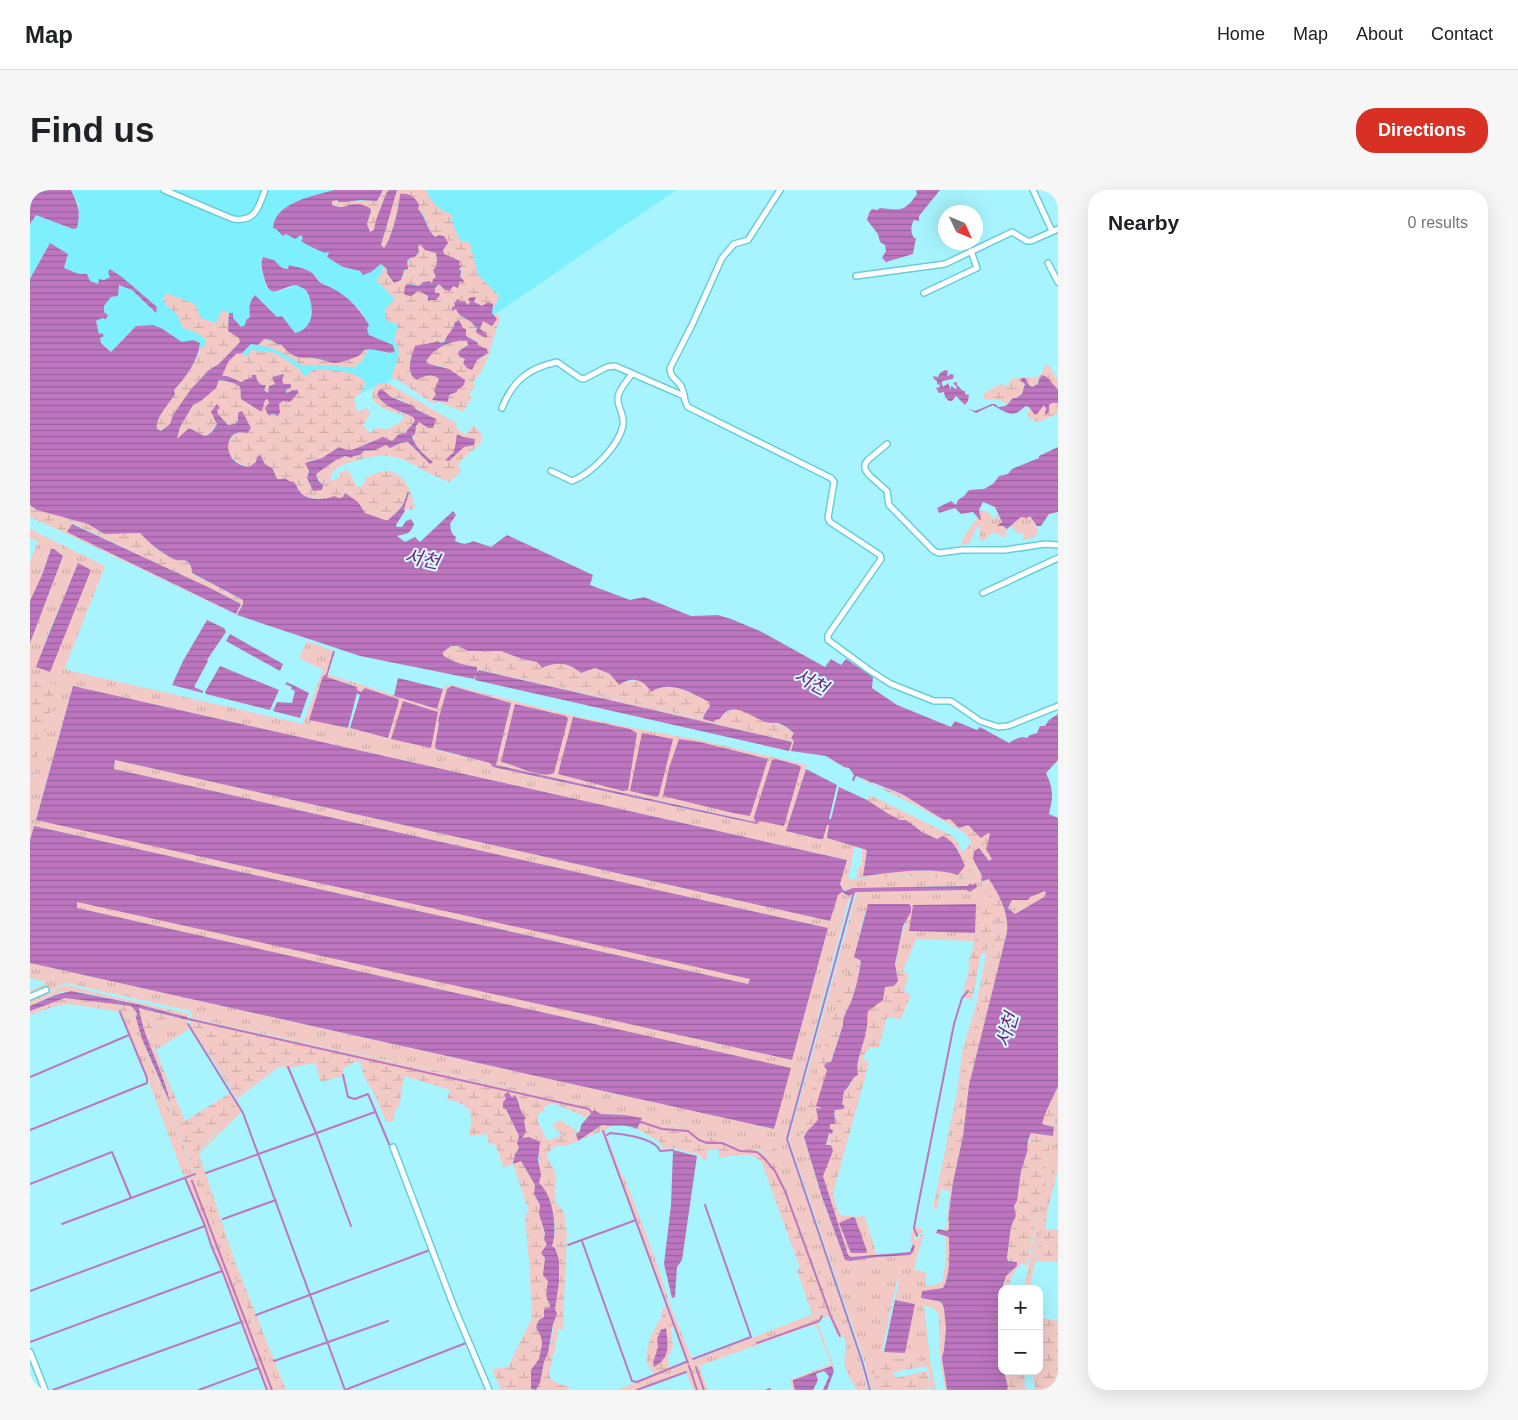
<!DOCTYPE html>
<meta charset="utf-8">
<style>
:root{--surface:#fff;--page:#f6f6f6;--text:#202124;--muted:#757577;--line:#e0e0e0;--accent:#d93025}
body{margin:0;font-family:Arial,"Noto Sans KR",sans-serif;background:var(--page);color:var(--text)}
.controls{position:absolute;right:15px;bottom:15px;display:grid;overflow:hidden;border-radius:10px;box-shadow:0 5px 20px #0002}
.controls button{width:45px;height:45px;display:grid;place-items:center;padding:0;border:0;border-bottom:1px solid var(--line);background:var(--surface);color:var(--text);font:25px sans-serif}
.compass{position:absolute;left:908px;top:15px;width:45px;height:45px;border-radius:50%;background:var(--surface);box-shadow:0 5px 20px #0002;rotate:134deg}
.list{margin:0;padding:0;list-style:none}
h2{display:flex;justify-content:space-between;align-items:center;height:65px;margin:0;padding:0 20px;font-size:21px}
h2 small{font-size:16px;font-weight:400;color:var(--muted)}
.map{position:relative;flex:none;width:1028px;height:1200px;overflow:hidden;border-radius:20px}
header{display:flex;align-items:center;gap:30px;box-sizing:border-box;height:70px;padding:0 25px;background:var(--surface);border-bottom:1px solid var(--line)}
header strong{font-size:24px}
nav{display:flex;gap:28px;margin-inline-start:auto;font-size:18px}
.intro{display:flex;align-items:center;justify-content:space-between;box-sizing:border-box;height:120px;padding:0 30px}
h1{margin:0;font-size:35px}
.button{padding:12px 22px;border-radius:20px;background:var(--accent);color:#fff;font-size:18px;font-weight:700}
main{display:flex;gap:30px;padding:0 30px}
aside{flex:1;background:var(--surface);border-radius:20px;box-shadow:0 5px 20px #0002}
.map>svg:first-child{display:block}
.built{fill:#7deffd}
.grass{fill:url(#grass-tufts);fill-rule:evenodd}
.wetland{fill:url(#wetland-marsh);fill-rule:evenodd}
.water{fill:url(#water-rules);fill-rule:evenodd}
.lines{fill:none;stroke-linecap:round;stroke-linejoin:round}
.stream{stroke:#bd76bf;stroke-width:2}
.street-casing{stroke:#69cdd9;stroke-width:8}
.street{stroke:#fff;stroke-width:5}
.labels{text-anchor:middle;dominant-baseline:central;stroke-width:4;stroke-linejoin:round;paint-order:stroke}
.water-label{font-size:19px;font-style:italic;fill:#79227d;stroke:#d5faff}
</style>
<header>
<strong>Map</strong>
<nav><a>Home</a><a>Map</a><a>About</a><a>Contact</a></nav>
</header>
<div class="intro"><h1>Find us</h1><a class="button">Directions</a></div>
<main>
<div class="map">
<svg width="1028" height="1200" viewBox="0 0 1028 1200">
<defs>
<pattern id="grass-tufts" width="24" height="20" patternUnits="userSpaceOnUse" patternTransform="scale(1.25)"><rect width="24" height="20" fill="#f2c9c4"/><path d="M3 7l-1-3M5 7V3M7 7l1-3M15 17l-1-3M17 17v-4M19 17l1-3" fill="none" stroke="#ceada9"/></pattern>
<pattern id="wetland-marsh" width="20" height="14" patternUnits="userSpaceOnUse" patternTransform="scale(1.25)"><rect width="20" height="14" fill="#f2c9c4"/><path d="M1 5h8M5 5V1M11 12h8M15 12V8" fill="none" stroke="#ceada9"/></pattern>
<pattern id="water-rules" width="6" height="5" patternUnits="userSpaceOnUse" patternTransform="scale(1.25)"><rect width="6" height="5" fill="#bd76bf"/><path d="M0 2.5h6" fill="none" stroke="#98629c"/></pattern>
</defs>
<rect width="100%" height="100%" fill="#a7f4fe"/>
<polygon class="built" points="41,0 646,0 384,180 240,243 150,237 163,215 171,211 186,198 188,191 193,190 209,196 211,199 211,209 230,221 232,220 235,210 239,209 239,213 235,218 238,225 248,226 251,219 249,218 249,214 252,211 260,212 268,203 268,200 263,200 257,203 256,200 260,197 261,194 254,194 252,191 254,184 242,187 245,194 239,196 238,203 234,200 236,195 231,195 227,191 226,185 222,185 222,187 219,189 211,192 197,186 191,186 198,172 207,163 212,163 221,154 228,155 234,149 238,149 244,151 248,155 250,154 267,167 290,169 302,173 314,173 319,169 323,169 332,163 334,160 339,158 359,164 365,162 363,155 339,145 336,139 339,135 330,119 314,105 305,101 302,97 292,93 284,84 278,80 260,75 258,79 252,78 244,70 233,68 230,74 236,97 239,100 248,102 267,95 276,100 282,117 279,134 271,142 265,143 252,126 247,127 225,105 221,109 220,115 220,127 216,130 215,135 211,138 203,128 203,124 199,123 198,141 210,148 210,152 189,174 179,180 161,199 143,225 136,238 131,241 127,239 126,235 129,228 145,204 144,200 163,175 170,163 170,153 163,150 152,152 131,138 123,135 106,136 88,154 82,162 71,152 70,148 74,146 72,143 69,145 66,131 72,128 76,129 78,125 74,122 74,116 81,107 88,106 89,95 102,100 125,123 127,117 92,87 81,79 79,82 80,86 74,90 69,90 68,94 60,91 57,84 49,84 34,78 38,64 20,53 0,89 0,34 2,30 5,25 45,39 49,26 49,14"/>
<g class="grass">
<path d="M949,320L958,322L964,330L968,324L973,336L977,339L975,348L963,342L952,352L949,348C950,343 952,339 948,335L939,354L931,355C932,346 941,338 946,329L948,328L950,330Z"/>
<polygon points="0,324 34,341 39,332 42,334 38,342 205,424 211,414 213,414 206,425 46,348 0,327"/>
<path d="M1000,326C1008,332 1010,340 1005,348H1000L993,351V343L988,344L981,336L991,327L996,328Z"/>
<path d="M0,339L75,376L35,478L37,480L273,534L293,480L269,468L277,451L303,461L296,485L314,538H320L358,548L369,511L368,509L336,499L331,502L326,500V496L297,487L298,484L407,519L413,499L417,495H423L539,525L609,539L670,550L777,575L756,641L789,649H793L797,635H799L797,648L825,656L818,687L820,689L891,686L940,689L945,686L932,662L941,653L944,661L943,665L948,680L952,686V697L963,712L967,721L968,733L948,826L936,862L930,906L907,1019L903,1018L927,903L932,862L947,811L963,731L947,744L944,751L886,749L873,782L870,783L866,781C865,762 873,742 878,725L835,721L824,767L821,769L770,944L793,1014H794L815,1069L821,1071L847,1067L880,1065L884,1055L880,1052L883,1037L892,1038L891,1040L893,1041L884,1048L885,1051L894,1042L884,1079L897,1083L895,1095H904L912,1092L916,1070V1047L905,1043L907,1038L906,1043L919,1047C919,1063 921,1084 913,1098L900,1100L891,1108L908,1111L912,1113L914,1118L916,1139L914,1159L912,1168L917,1200H915L910,1167L909,1126L905,1119L894,1115L900,1169L906,1200H901L899,1184L893,1167L891,1170L867,1168L854,1165L843,1180L849,1200H842L835,1173L759,949L822,720L824,710L828,705L827,704L819,708L756,949L831,1173L838,1200H827C822,1191 817,1185 815,1175C812,1163 823,1153 809,1142L763,1014L747,977L745,956L738,966L730,960L709,957L685,948L666,945L646,935L634,936L632,934H623L616,929L595,925L571,924L566,923L561,916L531,910L519,905L162,828L161,821L36,793L0,809V801L13,795L16,792L0,788V773L744,939L760,878L46,718L47,711L762,870L798,738L84,579L85,570L800,731L808,704L813,702L819,706L826,702L937,700L940,702L942,695L940,693L938,696L823,698L813,700L810,694L817,670L43,496L6,629L720,788L718,794L4,636L0,650V594L28,496L0,488V453L33,366L24,359H21L12,385L0,411V372L8,351L0,348ZM48,373L20,482L14,454ZM422,496L481,513L466,575L726,632L746,569L771,577L727,634L463,577L460,573L407,560L405,556L409,533L408,531ZM867,1091L869,1092L865,1110L885,1114L854,1162L852,1161Z"/>
<polygon points="447,477 759,549 761,548 764,551 761,561 759,561 761,552 450,480 447,482 446,482"/>
<polygon points="1015,700 1016,703 1015,707 985,724 978,718 982,710 998,710 1000,707"/>
<path d="M35,795L159,824L158,829C148,822 54,801 39,801C26,801 12,811 0,816V811Z"/>
<polygon points="98,818 100,818 106,828 112,849 164,983 154,987 113,876 94,830 96,829"/>
<polygon points="147,831 149,834 157,833 159,839 126,860 119,844 123,841 122,835"/>
<polygon points="205,911 211,922 169,964 207,1077 175,994 167,965 168,961 185,944"/>
<path d="M1028,912V969L999,1099H994L1011,1007V997L1020,961C1019,955 1022,951 1023,945C1025,934 1024,923 1028,912Z"/>
<polygon points="530,930 549,942 538,948 531,945 522,935"/>
<polygon points="576,939 576,944 592,986 594,986 624,1065 642,1120 663,1171 788,1122 792,1126 787,1131 803,1175 804,1181 802,1176 763,1193 765,1200 763,1200 760,1190 801,1174 786,1135 782,1135 669,1176 678,1200 675,1200 665,1175 673,1200 668,1200 659,1176 660,1181 667,1200 663,1200 656,1181 606,1200 586,1200 658,1173 638,1114 575,946 573,940"/>
<path d="M166,985L249,1200H238C210,1130 185,1059 157,989Z"/>
<polygon points="805,1012 810,1025 828,1027 834,1025 847,1065 821,1067 818,1065 801,1013"/>
</g>
<g class="wetland">
<path d="M353,0H359L354,8L344,40L340,42L337,34L341,21L340,18L325,14L313,18L302,15V11C308,9 312,13 318,12C328,11 337,10 347,11Z"/>
<path d="M367,0H396C402,12 407,20 421,24C422,33 426,43 431,51H437L440,54L448,85L469,106L465,117L464,118L463,114L452,116L444,112H440L438,115L434,111L425,116L433,128L440,130L447,140L450,139L452,131L457,132L468,123L470,129C461,151 460,174 443,192L445,197L440,202L441,209L433,222L410,212L402,213L368,190L361,188C365,175 374,161 364,151L368,135L356,130L355,120L365,109L346,90L353,82L352,79L354,76L361,90H371L380,68L385,67L389,62L388,57L390,54L399,61L406,62C408,74 407,84 402,95L400,91L393,92L389,96L384,94L375,96V100L386,102L389,100C395,103 397,105 398,111L405,104L407,96L409,94C419,101 425,91 434,90L430,88L432,83L427,70L422,69L414,64L413,60C417,55 417,51 414,46L405,47L401,43L393,24L370,4C370,15 361,51 354,58L351,55ZM429,131L436,146L447,151L448,155L452,158L453,167L447,170L444,175L436,169L431,168L429,161L438,154L437,151C422,149 403,158 396,172L399,174L414,177L426,185L427,200L424,204L419,205L418,212L402,210L406,204L409,189C402,183 394,186 387,190L379,182L381,166C401,157 419,155 425,132Z"/>
<path d="M136,103L165,114L171,128L186,133L192,120L199,123L198,131L210,148V152L189,174L179,180L161,199L143,225L140,234L131,241L127,239C125,228 139,214 145,204L144,200C152,191 169,170 170,158L174,157L176,151C171,142 161,142 152,137C148,119 141,123 133,110Z"/>
<polygon points="234,149 250,154 267,167 290,169 295,172 319,169 339,158 332,171 325,177 272,175 245,159 228,155"/>
<path d="M222,160L246,163L272,181V184L276,186L284,179C299,181 326,179 335,192L334,199L324,209L327,221H330L337,218L340,223L333,236L340,243L346,238L359,239L373,230V225C358,221 329,212 349,193H358L426,233L427,239L436,245L443,235L451,243V252C444,261 432,266 428,276L431,281L420,292C375,276 374,255 321,272C310,276 302,278 300,291L310,287V282L318,280L327,297L332,296L337,287C366,271 379,290 385,317L382,320L374,319L379,303L378,301L373,315L368,321L358,330H355L335,323L330,317L315,303L313,307L309,308C298,308 279,312 270,302C268,299 267,295 264,292L247,289L243,279L235,274L232,270L219,277L208,273L197,261C196,246 209,242 221,238L216,232L208,231L205,234L198,235L188,224L187,214C186,228 189,240 175,246L162,239L147,249L150,237L163,215L171,211L188,191C193,190 206,193 209,196C212,199 211,206 211,209L232,220L235,210L239,209V213L236,216L240,224L248,226L250,222L249,214L252,211L260,212L264,207L263,200L257,203V198L252,191L250,184L244,186L245,194L239,196L238,203L234,200L236,195H231L222,187L211,192L197,186H191L198,172L207,163H212L216,166ZM361,207L371,210L401,227L398,238L389,232C375,248 389,261 402,272L400,273L378,252L371,253L367,256L356,255L323,266L311,267L286,284L293,295L283,301L277,288L281,270L292,268L309,257L317,260H322L345,250L362,251L376,243C378,237 383,236 385,230L383,227L370,222Z"/>
<path d="M1016,175H1019L1028,191V200L1018,189H1009L1008,194L1002,197L999,195L993,187C1004,187 1003,191 1013,182V179Z"/>
<polygon points="991,188 995,196 992,204 980,211 977,214 970,210 954,209 953,204 970,194 978,196 981,189"/>
<polygon points="1022,213 1028,213 1028,223 1010,232 1004,232 1004,230 1000,229 997,223 1001,219 1005,224 1007,224 1014,214 1017,224 1019,221 1019,215"/>
<path d="M0,316L7,320L58,334L74,344L110,343C117,352 135,367 146,370C150,371 154,369 158,372C161,375 162,379 162,384L213,410V414L40,332L34,342L0,324Z"/>
<path d="M421,456L432,457L438,461H471L492,469L507,472L512,478C528,471 538,473 551,483L565,478L580,484L584,488L594,492L607,490L626,499C643,491 664,504 679,512L680,516L674,525L673,529L447,477C435,475 423,473 413,465V462Z"/>
<polygon points="0,488 28,496 0,594"/>
<polygon points="702,519 713,520 738,533 752,535 764,543 763,546 759,549 683,532 685,530"/>
<polygon points="831,589 840,591 845,595 872,604 909,627 920,629 933,637 938,635 942,638 946,644 961,644 959,651 962,669 959,671 949,658 944,661 940,650 933,642 887,616"/>
<path d="M840,605L921,645L927,651L945,687L940,689L891,686L826,688L829,676H832V657L837,660L835,669L834,686C864,683 898,676 928,685L930,664L928,658L892,642L876,630H870L857,623L837,610Z"/>
<path d="M959,689C969,705 979,722 977,742L939,895L933,946L923,992L919,1023V1039L917,1041H916L920,1001L911,999L930,906L936,862L948,826L968,733C967,718 961,709 952,697L953,691Z"/>
<path d="M954,711C969,725 960,747 956,764H951L942,810L932,807L940,775L938,774C945,755 947,734 949,713Z"/>
<path d="M824,767L831,771C829,785 826,799 821,812C818,820 812,826 813,835L793,893L790,905L791,920L786,918L788,929C784,936 777,939 774,947L794,1014L793,1015L770,944L800,835L821,768Z"/>
<polygon points="866,781 879,784 874,801 881,805 871,829 857,827 849,857 840,858 834,865 834,869 839,873 803,1003 805,1012 801,1013 793,986 799,943 802,944 803,940 800,939 800,934 806,926 804,923 805,919 813,919 815,917 812,914 814,901 819,897 827,880 830,864 836,840 838,821 855,797 868,791"/>
<polygon points="35,808 101,816 107,823 106,828 100,818 98,818 96,829 94,830 91,822 39,814 26,816 0,825 0,821"/>
<path d="M109,818L157,830V833L149,834L147,831L122,835L123,841L119,844L155,931L200,903L205,911L204,914L206,919L168,961L169,975L198,1054L256,1200H249L118,863L123,870L140,913C136,881 113,852 109,818Z"/>
<path d="M160,828L519,905L531,910L561,916L564,920L556,928L554,926L525,914H521L515,916L514,920L508,925L507,929L516,949L521,950L531,945L538,948L546,944L549,951L572,935L582,936L572,941L536,956L529,955L521,959L520,962L517,963L516,965L525,982L526,988L525,1004L526,1013L534,1022L537,1044L533,1139H528L525,1161L522,1167C523,1173 522,1173 520,1178C515,1193 533,1195 541,1197L535,1200H506C511,1191 512,1183 514,1173C514,1169 517,1166 518,1162C521,1155 526,1124 525,1119L522,1056C530,1034 521,1012 509,993C512,980 507,969 510,955L492,948C491,934 494,916 484,905L482,907L474,905L476,909V919L489,946L487,953L489,958L485,964L483,973L491,971L505,995L506,1009L510,1015L509,1024L515,1043L514,1047L517,1054L513,1059L518,1091L517,1111L520,1114L514,1127L506,1137L511,1147V1161L509,1169L501,1180V1198L502,1200H471L462,1179L478,1177L502,1128L499,1073L495,1025L499,1022L483,974L474,978L465,954L459,955L457,944L439,946C444,920 442,916 417,909L420,900L374,886L369,918L366,917L363,932L356,931L342,899C335,892 332,882 331,873L325,872L314,878L312,886L291,892L285,873L260,878L252,876L247,878L207,909L181,867L161,838Z"/>
<path d="M1028,896C1028,910 1025,923 1024,937L1012,934L1015,924Z"/>
<path d="M612,928L616,929L623,934H632L634,936L662,937L666,945L685,948L709,957L724,958L738,966L745,956L750,971L747,977L763,1014L809,1142V1148L799,1126L793,1128L792,1124L788,1122L782,1124L767,1080L770,1078L731,971C719,961 703,966 689,968V960H677V970H673L670,965L643,958L632,959L630,952L607,939Z"/>
<polygon points="1001,943 1023,946 1019,956 1020,961 1011,997 1011,1007 997,1075 991,1074 981,1087 979,1099 973,1099 976,1086 987,1076 977,1069 981,1036 986,1026 984,1016 987,1011 991,981"/>
<path d="M1028,969C1028,993 1015,1017 1016,1039L1028,1040V1072L1006,1071L1014,1027Z"/>
<path d="M637,1115L644,1136L641,1138L643,1157L638,1167L639,1179L625,1185C623,1181 620,1178 618,1175C613,1167 622,1139 628,1134V1131L632,1129C631,1123 632,1118 637,1115Z"/>
<polygon points="1009,1127 1028,1131 1028,1200 1005,1200 1003,1181 1009,1181"/>
<polygon points="854,1165 867,1168 891,1170 893,1166 896,1176 864,1182 865,1188 897,1181 900,1198 891,1200 849,1200 843,1180"/>
<polygon points="974,1181 994,1181 995,1200 977,1200 978,1197"/>
</g>
<g class="water">
<path d="M0,0H41C48,15 51,21 47,38L43,39L6,25L0,34Z"/>
<path d="M304,0H353L347,11L330,10L316,12H309L307,10L302,11V15C316,20 316,14 327,14C331,14 336,16 340,18L341,21L337,34L340,42L344,40L346,30L356,4L359,0H367L351,55L354,58C361,51 370,15 370,4C380,3 385,7 389,15L388,19C396,27 396,39 405,47L409,45L414,46L418,53L413,60L414,64L430,71L429,75H432L429,79L431,81L430,87L434,91L433,93L430,91L428,98L423,96L420,101L415,100L409,94L405,98V103H409L410,105L406,110H400L398,112V106L389,101C381,104 385,109 374,104L375,96L378,94L389,96L393,92L400,91L402,94L403,89L406,87L403,80C409,75 407,70 406,63L395,60L390,54L388,57L389,62L385,67L380,68L377,71L378,79L374,80L371,90L364,93L357,83V79L351,74L341,82L333,85L330,81L313,77L297,67L299,63L298,62L295,63C288,60 277,55 271,51L273,48L271,45L265,49L256,44L253,46L246,39L243,38C245,12 284,6 304,0Z"/>
<path d="M886,0H910L889,26V31L884,30C881,35 880,42 884,48H886L883,64L856,72L852,68L856,61L855,55L850,52L848,44L837,30L839,23L842,19L847,20L850,18C869,20 874,23 887,4Z"/>
<path d="M20,53L38,64L34,78L49,84H57L60,91L68,94L69,89L74,90L80,87L78,82L80,79L92,87L127,117L126,123L102,100L89,95L88,106L81,107L74,116V122L78,125L76,129L72,128L66,131L69,144L72,143L74,146L70,148L71,153L81,162L106,136L123,135L131,138L152,152L163,150L170,153C168,171 156,187 144,200L145,204C139,214 125,228 127,239L131,241L140,234L143,225L161,199L179,180L189,174L210,152L209,148L198,141L199,123H203V128L211,137L215,135L216,130L220,127C219,119 219,111 225,105L247,127L252,126L265,143C285,139 285,115 276,100L267,95C250,96 240,113 234,87C232,79 230,75 233,67L244,70L252,78L258,79L259,75C266,77 276,78 282,83C286,86 288,92 293,94C314,102 327,115 339,135L337,139L339,145L363,155L365,162C355,165 345,157 334,160C330,167 325,167 318,170C304,175 303,173 289,169C281,167 272,169 265,166C259,164 255,158 250,154L248,155C244,151 240,149 234,149L228,155L221,154L212,163H207L198,172L192,186H197L211,192L222,187V185H226L227,190L231,195H236L234,200L238,203L239,196L245,194L242,187L254,184L252,191L254,194H261V197L256,200L257,203L263,200H268V203L260,212L253,211L249,214L250,222L248,226L243,224L238,225L235,218L239,213L238,209L235,210L232,221H230L211,209C210,206 212,199 209,196C206,193 193,190 189,190L186,198L171,211L163,215L150,237L147,249L159,238L175,246C181,244 184,240 187,234L181,222L187,214L190,218L187,220L188,224L198,235L205,234L208,231V223L212,221L221,238L217,243C193,236 190,274 219,277L226,272L227,267L230,265L235,274L243,279L247,289H252L255,288L259,291L264,292C267,296 268,300 271,303C278,311 296,310 304,306L309,308L313,307L315,303L328,312L335,323L355,330H358L368,321L373,315L378,301L379,303L374,319L375,321L366,335L367,337H372L376,331L381,329L384,334C380,345 377,343 367,346L375,352L385,347L390,352L423,321L426,325L420,334C421,340 421,344 426,347L425,351C432,354 436,355 443,351L461,357L477,345L563,385L560,395L600,410L614,407L661,426L688,425L701,429L730,441L795,477L801,469L811,475L816,469L843,487L842,498L867,515L921,537L925,531L947,540L950,537L979,553C984,549 991,546 997,548L1000,545L1007,543L1010,536H1015L1019,530L1028,524V570L1016,583C1024,601 1023,606 1019,624L1028,628V896L1015,924L1012,934L1024,937L1023,946L1001,943L998,950L997,962L991,981L987,1011L984,1016L986,1026L981,1036L977,1068L978,1071L987,1072V1076L976,1086L972,1099V1181H974L978,1197L977,1200H917L912,1168L914,1159L916,1139L914,1118L912,1113L908,1111L891,1108L892,1101L913,1098C921,1084 919,1063 919,1047L906,1043L908,1039L917,1041L919,1039V1023L923,992L933,946L939,895L977,742C979,722 969,705 959,689L953,691L951,690L952,686L943,669L944,661L949,658L959,671L962,669L956,659L960,644L958,643L951,648L938,635L929,638L920,629L915,630L909,627L872,604L826,586L824,591L822,590L824,585L819,578L814,577L796,566L761,561L764,551L761,548L764,543C759,539 753,534 747,533C742,533 739,533 735,532C720,526 701,509 690,529L685,530L683,532L673,529L674,525L680,516L679,512C662,503 640,489 621,502C613,489 602,486 589,495L580,484L565,478L551,483C538,473 528,471 512,478L507,472L492,469L471,461H438L428,456H421L413,462V465C423,473 435,475 447,477V482L449,480L762,552L759,561L445,490L446,484L444,489L330,466L207,425L213,414V410L162,383C162,379 161,375 158,372C154,369 150,371 146,370C135,366 118,352 110,343L74,344L58,334L7,320L0,315V89ZM1015,701L1016,703L1014,707L985,724L978,718L982,710H998L1000,707Z"/>
<path d="M441,107H446L444,112L452,116L458,112L463,114L462,123L467,129L462,136L453,131L450,139L456,143L457,148L448,144L446,142L447,139C445,136 442,132 438,130C432,126 429,126 426,119L422,121V117L425,116L424,113L428,109L431,112L434,111L438,115L440,112L438,109Z"/>
<path d="M429,130L433,138L436,139V146L447,152L448,155L457,159L458,163L447,170L442,180L437,178L433,173L435,169L430,167L428,164L429,161L438,155L437,151C422,149 403,158 396,172L399,174L419,179L435,190L434,195L427,200V202L419,205L418,212L402,210L406,204L404,201L409,189C402,183 394,186 387,190C375,184 381,167 385,156C393,154 400,154 408,151L410,153L415,152C415,145 423,142 425,132Z"/>
<polygon points="915,180 918,181 917,186 922,184 924,186 923,189 912,191 912,194 913,197 918,193 921,200 921,196 926,199 927,197 923,193 927,192 927,195 933,201 935,201 935,204 939,205 938,211 935,215 926,206 922,211 919,211 915,207 914,202 909,203 906,198 910,197 910,195 907,194 907,191 904,189 903,186 908,187 910,183"/>
<path d="M1012,185L1017,187L1028,200V213H1022L1019,215V221L1017,224H1015L1016,219L1014,215L1007,224L1005,225L999,217L996,216C993,218 989,222 986,223C980,226 967,218 963,215L946,223L937,218L945,221L962,214H965L968,217L976,216L983,208H986L992,204L995,194L991,191V188H995L999,195L1002,197L1008,194L1009,189Z"/>
<path d="M352,199L361,207L383,216L387,220L406,229L403,238H398L389,232L386,236L385,244L382,246C384,256 395,266 403,272L400,274L378,252L371,253L360,258L356,255L345,260L334,261L330,265L323,266L322,268L315,266L306,270L286,284L288,290L293,295L292,300L283,301L279,292L277,288L279,281L275,273L292,268L309,257L317,260H322L353,247L362,251L369,244L376,243C378,237 383,236 385,230L383,227C371,221 355,218 347,205L349,200Z"/>
<polygon points="427,244 433,247 445,249 444,255 434,257 419,271 415,270 423,263 425,257"/>
<polygon points="1028,257 1028,322 1019,324 1011,336 1007,336 1000,326 997,328 991,327 977,339 973,336 967,336 972,332 965,317 953,312 949,320 951,330 950,330 943,322 931,324 925,318 909,323 907,318 921,311 926,315 928,310 934,306 939,300 954,299 963,294 969,286 978,284 982,279 1009,268 1009,266"/>
<polygon points="42,334 180,398 211,414 206,424 37,342"/>
<polygon points="21,359 24,359 33,366 0,453 0,411 12,385"/>
<path d="M48,373L61,380L20,482L6,477C19,442 34,408 48,373Z"/>
<polygon points="177,430 194,438 196,442 177,470 178,471 164,497 173,501 173,503 142,495 153,471"/>
<polygon points="200,444 253,474 250,481 196,451"/>
<polygon points="303,461 305,461 297,487 327,497 327,500 331,502 335,498 368,509 369,511 358,548 320,538 330,505 327,503 318,538 279,530 293,486 296,485"/>
<polygon points="190,476 249,500 240,520 176,504 175,502"/>
<polygon points="368,488 413,499 407,519 364,506"/>
<polygon points="257,492 279,503 270,528 243,521 247,512 262,513 265,501 261,499 262,497 255,494"/>
<polygon points="43,496 817,670 810,694 813,700 815,701 823,698 938,696 940,693 942,695 946,693 947,697 940,702 936,700 826,702 819,706 812,702 808,705 800,731 85,570 84,579 798,738 762,870 47,712 47,718 761,878 744,939 0,773 0,650 4,636 718,794 720,789 6,630"/>
<polygon points="422,496 481,513 466,575 725,632 724,627 742,570 746,569 768,575 771,577 754,636 729,631 727,634 463,577 460,573 406,559 405,556 409,533 408,531 417,499"/>
<polygon points="373,511 408,522 401,558 361,549"/>
<path d="M485,514L536,526L538,529L524,583C507,589 487,575 471,572Z"/>
<polygon points="543,527 600,539 607,543 598,600 593,601 528,584"/>
<polygon points="612,543 643,549 629,605 627,607 600,601"/>
<polygon points="649,549 670,552 738,569 720,626 703,623 633,606 639,578"/>
<path d="M776,579L807,595L799,629H801L809,597L837,610L857,623L870,630H876L892,642L907,649L913,646C926,652 929,663 935,676L928,685C898,676 864,683 833,686L837,660L797,648L799,635H797L793,649H789L756,641Z"/>
<path d="M838,714H879L881,717V722L873,736L865,774L868,791L864,796L855,797L853,810L838,821C837,828 838,834 836,841C834,855 825,871 828,885C821,887 821,896 814,901L812,914L815,917L813,919L805,920C803,924 806,928 805,934H800V939L803,940L802,944L799,943L796,955H801L803,961L793,986L818,1065L821,1067L880,1062L883,1054L885,1056L883,1062L880,1065L847,1067L820,1071L815,1070L792,1007L774,947C777,939 784,936 788,929L786,918L791,919V918L786,916L797,880L794,876L796,873L801,872L813,835C812,826 818,820 821,812C826,799 829,785 831,771L824,767Z"/>
<polygon points="946,714 945,743 879,741 883,715"/>
<path d="M41,801L107,814L157,827L158,830L109,818C114,852 134,880 140,913L112,849L106,828L107,823L101,816L35,808L0,821V816L25,805Z"/>
<path d="M478,902L482,907L485,905C490,912 489,922 496,928L494,930L496,942L492,948L499,947L510,952L508,970L511,985L509,993C523,1005 528,1039 522,1056L525,1058L529,1070V1092L525,1119L527,1124L523,1134L518,1163L514,1172L510,1193L506,1200L501,1199V1180L509,1169L512,1154L511,1147L506,1137L509,1130L514,1127V1119L520,1117V1114C514,1108 517,1099 518,1091L513,1085L515,1068L511,1063L517,1054L514,1050L515,1043L509,1024L510,1015L504,1004L505,995L491,971L483,974L485,964L489,958L487,953L489,946L476,919L473,918V912L476,909L474,905Z"/>
<path d="M564,920L571,924L595,925L612,928L607,939C596,933 584,937 572,935L548,951L546,944L550,941L551,935Z"/>
<polygon points="643,960 667,966 652,1070 647,1077 645,1107 642,1108 634,1074 641,1015"/>
<polygon points="823,1027 825,1028 837,1061 836,1063 821,1063 809,1033"/>
<polygon points="865,1110 885,1114 875,1163 854,1162"/>
<path d="M636,1138C638,1154 641,1168 624,1177L623,1173L628,1157L627,1149L631,1140Z"/>
<polygon points="802,1176 804,1181 797,1200 793,1200 799,1186 794,1181 786,1184 788,1190 783,1200 765,1200 763,1193 763,1190"/>
</g>
<g class="lines">
<g class="stream">
<polyline points="824,702 757,949 832,1171 840,1200"/>
<polyline points="158,829 559,919 562,923"/>
<polyline points="158,834 213,923 315,1200"/>
<polyline points="258,877 286,943 321,1036"/>
<polyline points="313,885 318,907 325,909 338,904 362,961"/>
<polyline points="0,887 99,845"/>
<polyline points="608,931 632,939 658,941 669,950 677,953 692,953 710,961 727,962 733,967 745,981 755,1001 801,1127 810,1146"/>
<polyline points="0,940 117,893 117,888 90,822"/>
<polyline points="573,941 658,1173"/>
<path d="M577,945L580,943C593,944 625,948 630,961L643,960"/>
<polyline points="176,983 345,922"/>
<polyline points="155,988 175,1036 181,1055 193,1083 237,1200"/>
<polyline points="162,991 242,1200"/>
<polyline points="0,994 82,962 101,1008"/>
<polyline points="193,1029 246,1010"/>
<polyline points="32,1034 165,984"/>
<polyline points="887,1046 884,1038 888,1016 924,834 932,808 938,801"/>
<polyline points="552,1051 602,1191 607,1192 656,1172"/>
<polyline points="538,1055 606,1030"/>
<polyline points="401,1063 421,1117"/>
<polyline points="0,1101 175,1036"/>
<polyline points="226,1125 400,1060"/>
<polyline points="428,1133 456,1200"/>
<polyline points="0,1152 192,1081"/>
<polyline points="727,1153 789,1131 792,1126"/>
<polyline points="663,1169 721,1147 675,1015"/>
<polyline points="244,1171 358,1131"/>
<polyline points="659,1176 667,1200"/>
<polyline points="666,1177 674,1200"/>
<polyline points="23,1200 211,1132"/>
<polyline points="169,1200 228,1178"/>
<polyline points="315,1200 436,1153"/>
<polyline points="607,1200 656,1182"/>
<polyline points="737,1200 740,1199"/>
</g>
<g class="street-casing">
<g id="street">
<path d="M134,0L203,29C226,32 228,18 235,0"/>
<path d="M750,0L718,50L704,54L692,68L662,135L640,178C640,189 648,189 652,198C655,204 653,210 658,217L801,288L804,292L798,328L800,332L850,365L851,369L798,445V450L839,480L861,494L904,511H921L950,531L968,537L978,536L1028,516"/>
<polyline points="1003,0 1022,41"/>
<polyline points="1018,73 1028,92"/>
<polyline points="826,86 915,74 982,42 997,51 1001,51 1028,39"/>
<polyline points="894,103 947,78 941,61"/>
<path d="M472,218C483,190 499,178 527,172L550,188L554,189L577,177L585,176L654,206"/>
<polyline points="857,254 838,270 835,274 835,279 839,285 857,301 859,315 904,361 909,363 932,360 975,360 1015,354 1028,355"/>
<path d="M521,281L542,291C561,284 589,256 593,235C595,225 587,217 588,208C588,200 597,191 601,185"/>
<polyline points="953,403 1028,368"/>
<polyline points="0,807 16,800"/>
<polyline points="363,957 424,1117 459,1200"/>
<polyline points="0,1162 15,1200"/>
</g>
</g>
<use href="#street" class="street"/>
</g>
<g class="labels">
<g class="water-label">
<text transform="translate(392 369) rotate(12)">서천</text>
<text transform="translate(781 492) rotate(27)">서천</text>
<text transform="translate(977 840) rotate(-73)">서천</text>
</g>
</g>
</svg>
<div class="controls">
<button>+</button>
<button>−</button>
</div>
<svg class="compass" viewBox="-18 -18 36 36"><path d="M0-13l5 13h-10z" fill="#e53935"/><path d="M0 13l5-13h-10z" fill="#757577"/></svg>
</div>
<aside>
<h2>Nearby<small>0 results</small></h2>
<ul class="list">
</ul>
</aside>
</main>
